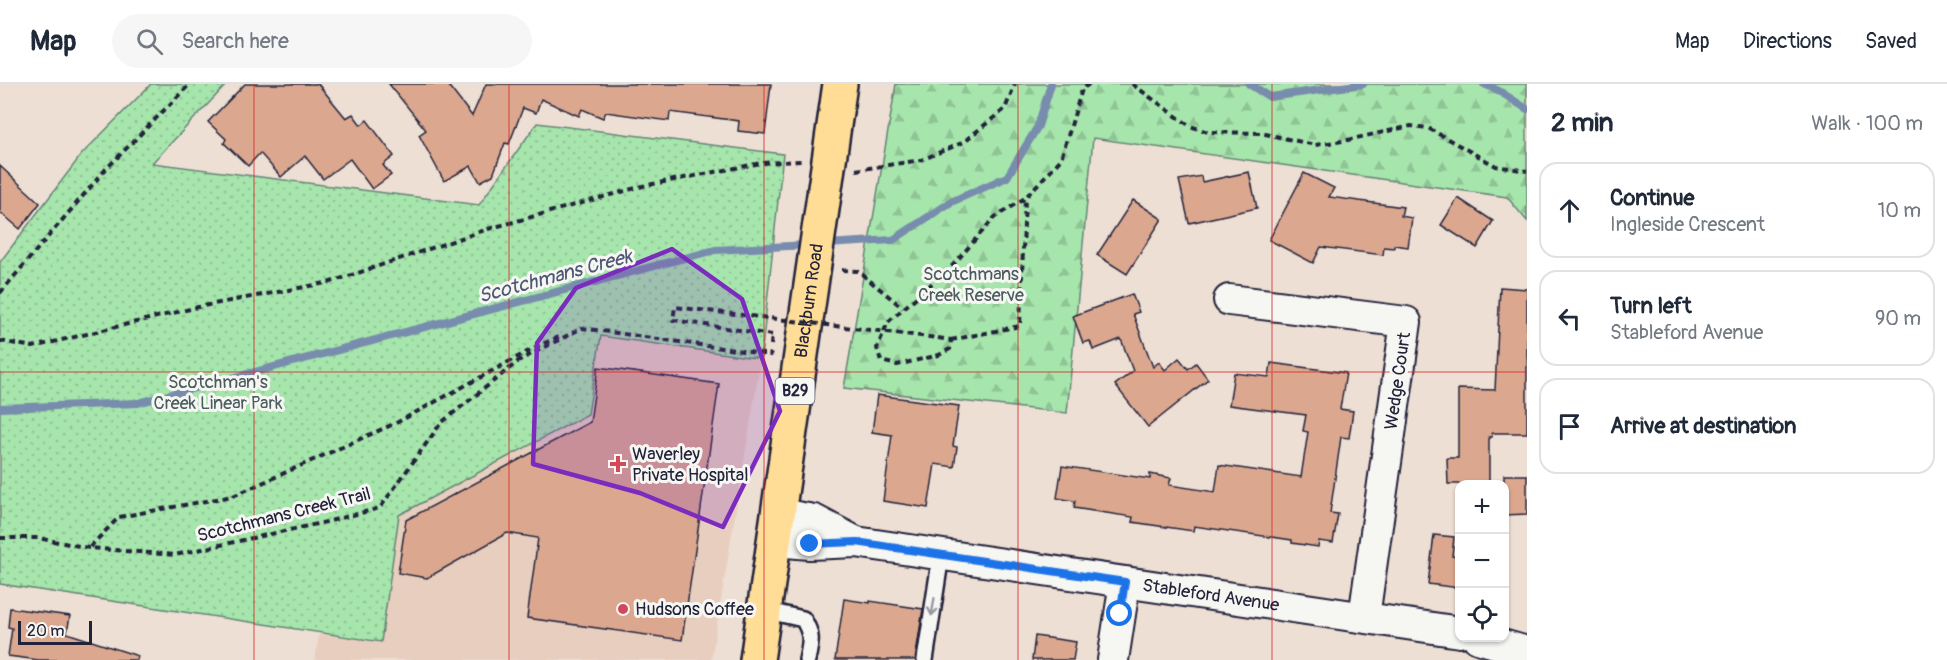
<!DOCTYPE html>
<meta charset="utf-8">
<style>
:root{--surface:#fff;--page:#f6f6f7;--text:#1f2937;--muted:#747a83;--line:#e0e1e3}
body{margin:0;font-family:Pangolin,sans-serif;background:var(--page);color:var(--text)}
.controls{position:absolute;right:18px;bottom:18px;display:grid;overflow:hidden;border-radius:12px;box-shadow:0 2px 4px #0004}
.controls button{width:54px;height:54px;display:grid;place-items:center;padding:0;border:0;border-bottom:2px solid var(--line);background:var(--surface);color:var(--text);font:30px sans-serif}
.scale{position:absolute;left:18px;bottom:15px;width:74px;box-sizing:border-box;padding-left:6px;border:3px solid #22223b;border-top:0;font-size:16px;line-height:21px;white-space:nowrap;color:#22223b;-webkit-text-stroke:4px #f6f6f2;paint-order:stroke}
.stop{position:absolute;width:18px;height:18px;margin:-14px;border:4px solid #1a73e8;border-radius:50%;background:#fff}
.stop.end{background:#1a73e8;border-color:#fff;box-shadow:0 2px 6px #0008}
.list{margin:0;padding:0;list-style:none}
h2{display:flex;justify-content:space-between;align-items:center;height:78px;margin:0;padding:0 24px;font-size:26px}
h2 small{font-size:20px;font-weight:400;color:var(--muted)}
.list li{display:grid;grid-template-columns:39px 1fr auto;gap:18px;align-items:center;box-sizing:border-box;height:96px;margin:0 12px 12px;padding:0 12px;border:2px solid var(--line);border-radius:18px}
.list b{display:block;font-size:22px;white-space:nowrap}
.list p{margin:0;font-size:20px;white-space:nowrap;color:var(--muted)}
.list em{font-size:20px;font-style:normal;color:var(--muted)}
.icon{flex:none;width:33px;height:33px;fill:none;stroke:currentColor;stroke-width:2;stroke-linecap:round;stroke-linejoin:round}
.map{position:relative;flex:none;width:1527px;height:576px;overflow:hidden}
header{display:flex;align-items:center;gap:36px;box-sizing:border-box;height:84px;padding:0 30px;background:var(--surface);border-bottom:2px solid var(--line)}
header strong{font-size:28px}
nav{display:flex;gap:33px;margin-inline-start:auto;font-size:21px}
.search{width:420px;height:54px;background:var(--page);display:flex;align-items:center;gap:15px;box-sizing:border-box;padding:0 21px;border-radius:33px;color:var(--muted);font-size:22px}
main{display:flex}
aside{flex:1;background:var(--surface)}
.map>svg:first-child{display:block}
.built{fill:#e8cebf}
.forest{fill:url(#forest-firs);stroke:#648474;stroke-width:1.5}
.park{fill:url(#park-dots);stroke:#648474;stroke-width:1.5}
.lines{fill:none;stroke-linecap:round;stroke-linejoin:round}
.stream{stroke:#788dad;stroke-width:8}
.building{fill:#dba88f;stroke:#22223b;stroke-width:1.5}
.service-casing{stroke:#22223b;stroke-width:20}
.minor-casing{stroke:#22223b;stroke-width:34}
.primary-casing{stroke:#22223b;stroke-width:38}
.path{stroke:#22223b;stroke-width:4;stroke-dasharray:6 4.5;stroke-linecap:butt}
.service{stroke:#f6f6f2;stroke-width:15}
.minor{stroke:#f6f6f2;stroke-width:30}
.primary{stroke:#ffdd96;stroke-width:33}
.path-bridge{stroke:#22223b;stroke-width:4;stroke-dasharray:6 4.5;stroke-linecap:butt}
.oneway{stroke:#9797a0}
.route{stroke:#1a73e8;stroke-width:8}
.marked{fill:#7b2cbf;fill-opacity:0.2;stroke:#7b2cbf;stroke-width:4.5;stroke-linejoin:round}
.grid{fill:none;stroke:#d62828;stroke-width:1.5;stroke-opacity:0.55}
.poi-dot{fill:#d1495b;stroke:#f6f6f2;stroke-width:2}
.labels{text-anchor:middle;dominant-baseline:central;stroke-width:6;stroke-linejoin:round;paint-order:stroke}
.shield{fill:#f6f6f2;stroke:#626272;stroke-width:1.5}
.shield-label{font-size:16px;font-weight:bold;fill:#22223b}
.park-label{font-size:18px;fill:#4a5c5d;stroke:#f6f6f2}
.street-label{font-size:18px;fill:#22223b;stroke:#f6f6f2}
.poi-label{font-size:18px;fill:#22223b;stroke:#f6f6f2;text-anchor:start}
.water-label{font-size:20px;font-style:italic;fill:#4d5774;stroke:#f6f6f2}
</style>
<header>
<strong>Map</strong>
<div class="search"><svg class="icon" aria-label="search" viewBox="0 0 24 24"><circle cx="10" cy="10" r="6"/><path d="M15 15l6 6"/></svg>Search here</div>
<nav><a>Map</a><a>Directions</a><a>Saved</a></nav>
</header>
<main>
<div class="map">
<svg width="1527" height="576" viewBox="0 0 1527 576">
<defs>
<pattern id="forest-firs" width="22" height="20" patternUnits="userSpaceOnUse" patternTransform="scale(1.5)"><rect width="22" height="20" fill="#a6e5ac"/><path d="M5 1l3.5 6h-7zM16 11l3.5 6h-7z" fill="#8fc495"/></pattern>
<pattern id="park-dots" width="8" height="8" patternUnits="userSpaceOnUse" patternTransform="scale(1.5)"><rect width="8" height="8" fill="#a6e5ac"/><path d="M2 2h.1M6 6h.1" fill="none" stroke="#8fc495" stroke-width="1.8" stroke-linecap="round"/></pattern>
</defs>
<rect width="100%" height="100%" fill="#eedfd4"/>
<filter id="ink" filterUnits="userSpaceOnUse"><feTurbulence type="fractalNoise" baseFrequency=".0167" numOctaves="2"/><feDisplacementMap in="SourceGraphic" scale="12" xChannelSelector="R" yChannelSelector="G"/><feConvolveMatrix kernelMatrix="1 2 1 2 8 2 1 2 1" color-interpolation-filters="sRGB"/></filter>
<g filter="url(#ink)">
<polygon class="built" points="601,251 761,275 711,576 315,576 319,550 381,558 399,431 588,330"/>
<polygon class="forest" points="896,0 1527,0 1527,137 1507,113 1093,54 1067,329 844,304"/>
<polygon class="park" points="151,0 227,0 152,79 479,121 537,39 783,70 761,275 601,252 588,330 399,431 381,558 0,500 0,178 82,70"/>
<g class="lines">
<g class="stream">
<polyline points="1249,0 1270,13 1363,0"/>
<polyline points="1484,0 1499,7 1527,25"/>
<polyline points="826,160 893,156 951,118 1007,93 1038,42 1051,0"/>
<polyline points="0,324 138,319 715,166 808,161"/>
</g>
</g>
<g class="building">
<polygon points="245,0 318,0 346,34 353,30 361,41 367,36 394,72 383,81 391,91 372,105 350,75 323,95 305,72 281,93 260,69 248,82 224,59 226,55 208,38"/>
<polygon points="389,0 447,0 472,32 486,0 771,0 765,50 738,47 739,37 670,28 669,37 606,28 603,34 582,25 579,32 541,15 536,29 523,24 509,60 505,59 493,91 480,98 471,82 444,97 419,51 426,46"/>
<polygon points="0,82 40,119 20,145 0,128"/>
<polygon points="1249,88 1257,124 1189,139 1179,96 1201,92 1202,98"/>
<polygon points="1304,89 1334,104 1329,113 1403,123 1401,132 1412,134 1408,163 1394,161 1394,164 1384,163 1383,171 1321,163 1313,179 1269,156"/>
<polygon points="1458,114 1493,137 1477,164 1441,141"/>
<polygon points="1133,116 1162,135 1127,190 1097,171"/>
<polygon points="1500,203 1527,205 1527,349 1492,349 1492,353 1489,353 1489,400 1448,400 1447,374 1458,374 1458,305 1495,306"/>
<polygon points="1132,210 1139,228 1133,230 1153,283 1159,278 1165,286 1179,274 1188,285 1196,279 1208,295 1148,343 1115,301 1133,287 1121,255 1093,266 1090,257 1083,259 1073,232"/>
<polygon points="1271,279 1346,289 1340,325 1353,327 1349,354 1341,353 1330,429 1338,430 1333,459 1319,457 1318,463 1292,459 1292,456 1194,442 1193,447 1132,438 1133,433 1074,424 1075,417 1057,414 1062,382 1150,395 1150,390 1171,394 1169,401 1215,408 1219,381 1301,393 1308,348 1303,347 1306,331 1229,321 1234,289 1269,293"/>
<polygon points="598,283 719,300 682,556 527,534 538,454 507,449 427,494 398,489 406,436 590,338"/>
<polygon points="877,311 959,322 953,362 957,363 954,383 935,380 928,424 883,417 892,351 872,348"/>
<polygon points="1504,391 1527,391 1527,430 1504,431"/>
<polygon points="1434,451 1454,453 1452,472 1460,473 1460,504 1428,500"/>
<polygon points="844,515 870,519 870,517 923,525 915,576 835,576"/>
<polygon points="10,524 70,532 67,549 138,572 137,576 39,576 8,572 12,544 8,543"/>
<polygon points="1035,552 1076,558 1073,576 1032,576"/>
</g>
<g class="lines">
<g class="service-casing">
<g id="service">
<path d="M764,526L803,535C813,551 811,558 807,576"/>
<polyline points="925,576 941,471"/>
</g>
</g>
<g class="minor-casing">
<g id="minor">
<polyline points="1229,216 1406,238 1364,533"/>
<polyline points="779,430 814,436 854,457"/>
<path id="s1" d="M775,457L810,460L856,458L1460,548"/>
<polyline points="1478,554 1527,568"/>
<polyline points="1113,576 1125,498"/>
</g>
</g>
<g class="primary-casing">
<g id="primary">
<path id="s2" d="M757,576L840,0"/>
</g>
</g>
<g class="path">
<polyline points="1132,0 1190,42 1208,48 1261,49 1315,61 1343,57 1411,42 1428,44 1496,82 1527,87"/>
<polyline points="856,86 921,76 962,59 1005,25 1015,0"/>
<polyline points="842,186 858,187 903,224"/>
<polyline points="0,209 105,86 190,0"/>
<polyline points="938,254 951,256 950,265 939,271 897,281 881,277 877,264 888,238 953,181 995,133 1025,114 1061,75 1082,5 1089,0"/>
<polyline points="951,256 1020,242 1025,114"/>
<polyline points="0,257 33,263 198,223 331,198 488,145 643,102 761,79 802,77"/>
<polyline points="771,261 772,251"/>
<polyline points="0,454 38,454 89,464 175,471 326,438 380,424 441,339 520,276 582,244 770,271 771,269"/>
<polyline points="90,463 119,433 233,412 398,338 540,261 559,253"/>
</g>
<use href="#service" class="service"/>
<use href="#minor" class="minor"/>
<use href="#primary" class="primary"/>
<polyline class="path-bridge" points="772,251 673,236 675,223 938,254"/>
</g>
<defs><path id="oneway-shaft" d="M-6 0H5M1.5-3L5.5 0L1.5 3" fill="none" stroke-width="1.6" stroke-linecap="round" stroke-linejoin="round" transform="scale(1.5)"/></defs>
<use class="oneway" href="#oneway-shaft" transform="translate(933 523) rotate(99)"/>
</g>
<g class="lines" filter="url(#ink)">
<polyline class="route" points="810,460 856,458 1125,498 1120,530"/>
</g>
<path class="marked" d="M672,165L742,215L780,327L723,443L640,409L533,380L537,259L576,204Z"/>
<path class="grid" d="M254,0V576M509,0V576M764,0V576M1018,0V576M1272,0V576M0,288H1527"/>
<g class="poi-dot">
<path d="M615 371h6v6h6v6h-6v6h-6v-6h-6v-6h6z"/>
<circle cx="623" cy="525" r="6"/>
</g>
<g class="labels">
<rect class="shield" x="775.5" y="294" width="39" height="26" rx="4.5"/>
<g class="shield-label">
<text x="795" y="307">B29</text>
</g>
<g class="park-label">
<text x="971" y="190">Scotchmans<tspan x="971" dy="21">Creek Reserve</tspan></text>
<text x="218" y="298">Scotchman's<tspan x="218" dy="21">Creek Linear Park</tspan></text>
</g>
<g class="street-label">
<text stroke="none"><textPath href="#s2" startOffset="363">Blackburn Road</textPath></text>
<text transform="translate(1398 297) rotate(-82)">Wedge Court</text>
<text transform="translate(284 431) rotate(-14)">Scotchmans Creek Trail</text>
<text stroke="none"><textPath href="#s1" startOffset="440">Stableford Avenue</textPath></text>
</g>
<g class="poi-label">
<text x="632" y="370">Waverley<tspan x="632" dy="21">Private Hospital</tspan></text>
<text x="635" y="525">Hudsons Coffee</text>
</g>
<g class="water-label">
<text transform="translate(555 192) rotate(-15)">Scotchmans Creek</text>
</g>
</g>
</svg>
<div class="controls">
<button>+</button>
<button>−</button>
<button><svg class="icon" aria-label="locate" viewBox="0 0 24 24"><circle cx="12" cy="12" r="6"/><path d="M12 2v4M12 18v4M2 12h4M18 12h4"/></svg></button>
</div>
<div class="scale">20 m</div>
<div class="stop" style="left:1120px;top:530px"></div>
<div class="stop end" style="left:810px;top:460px"></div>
</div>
<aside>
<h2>2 min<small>Walk · 100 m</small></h2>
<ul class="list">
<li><svg class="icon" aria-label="ahead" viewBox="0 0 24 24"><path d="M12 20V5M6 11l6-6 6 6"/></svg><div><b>Continue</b><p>Ingleside Crescent</p></div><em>10 m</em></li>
<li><svg class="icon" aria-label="left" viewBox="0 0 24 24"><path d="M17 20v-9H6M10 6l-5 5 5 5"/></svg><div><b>Turn left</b><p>Stableford Avenue</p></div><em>90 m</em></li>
<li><svg class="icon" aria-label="arrive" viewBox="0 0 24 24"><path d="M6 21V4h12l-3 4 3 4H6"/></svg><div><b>Arrive at destination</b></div></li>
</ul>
</aside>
</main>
